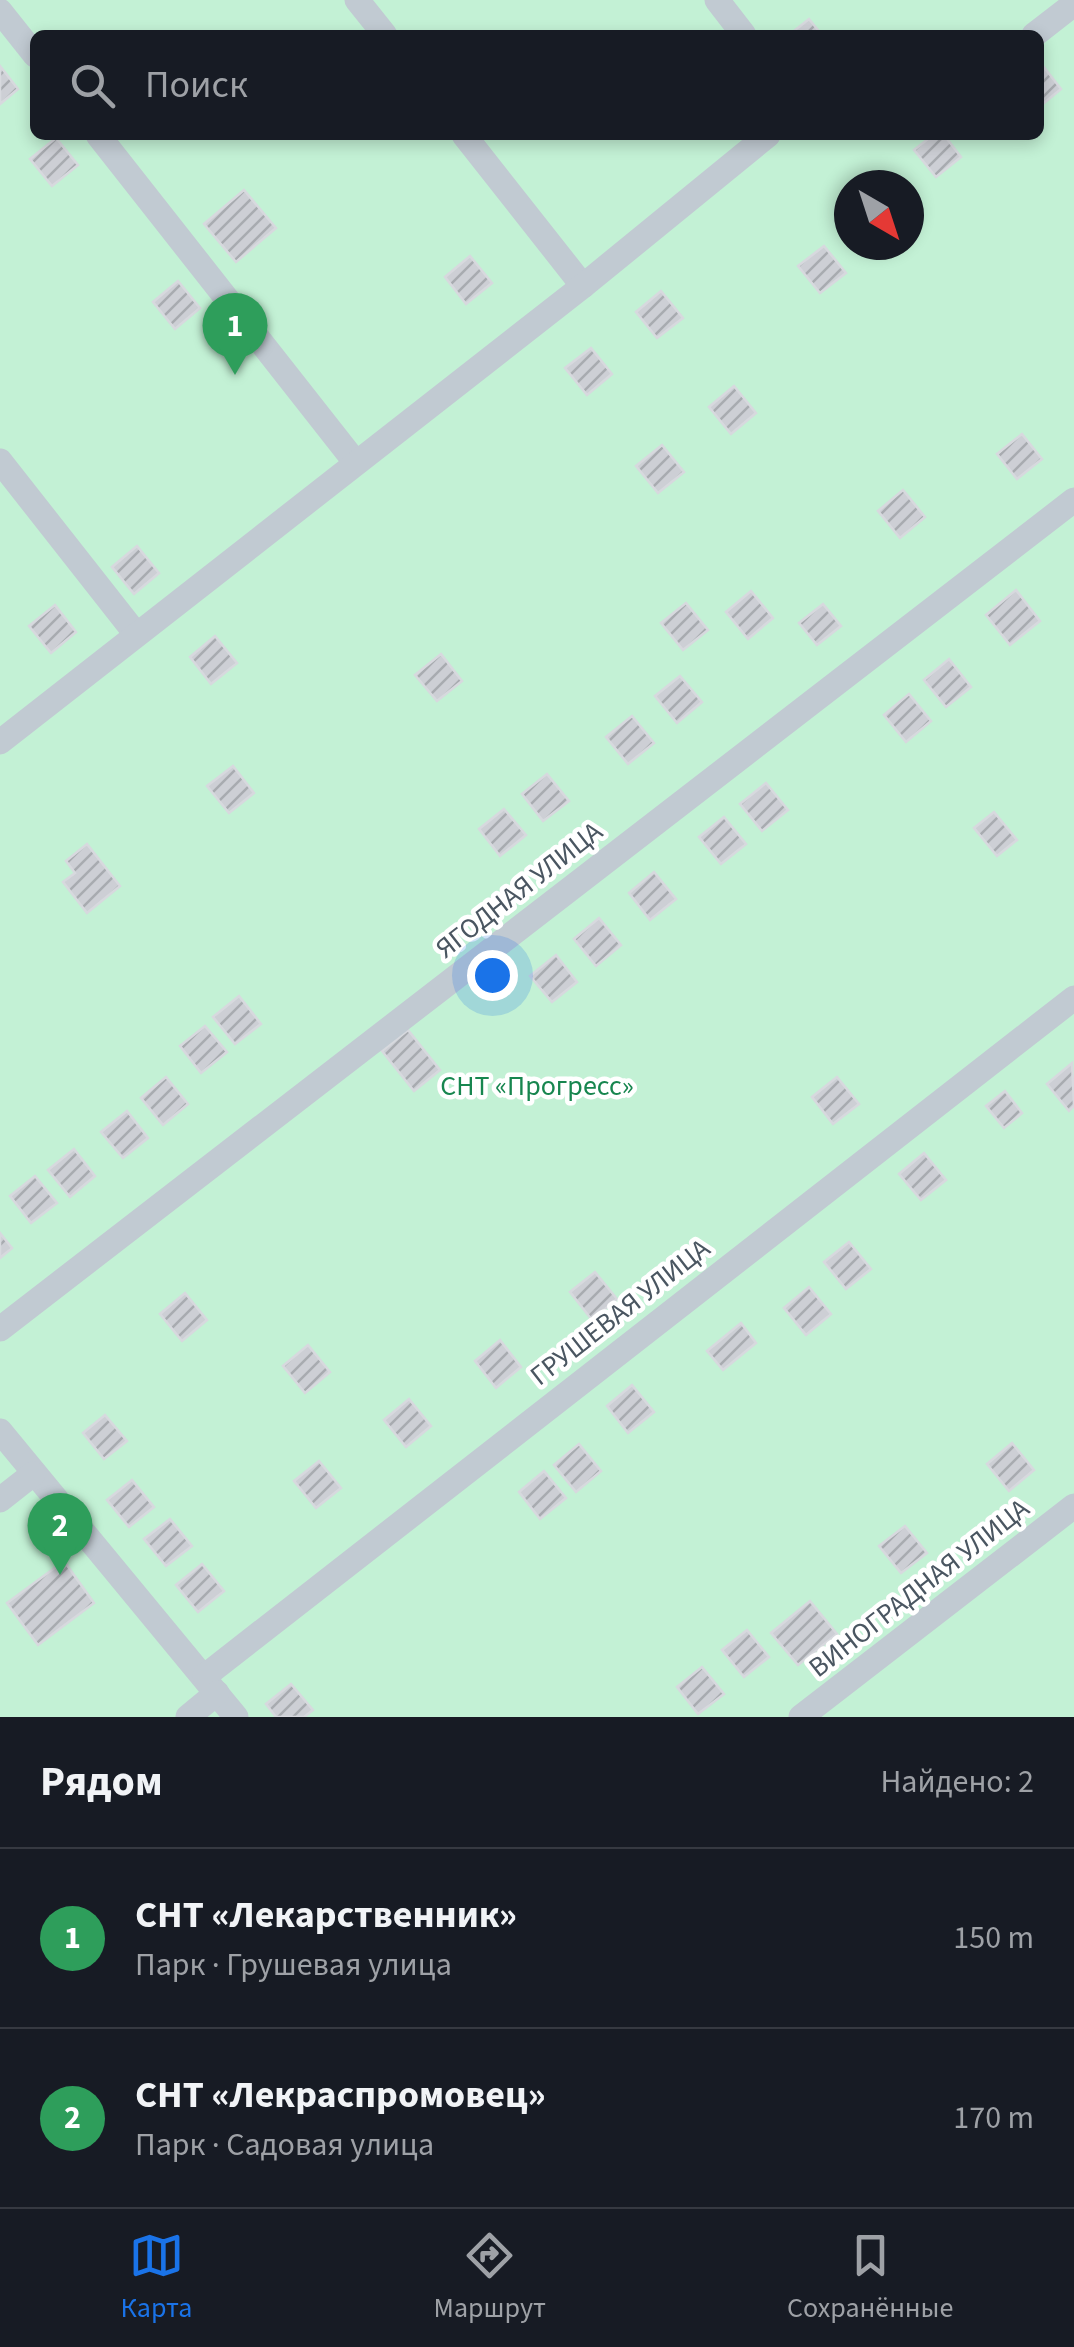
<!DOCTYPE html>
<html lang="ru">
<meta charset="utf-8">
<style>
:root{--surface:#171b24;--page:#242831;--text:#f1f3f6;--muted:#9ea1a6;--line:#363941;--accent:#1a73e8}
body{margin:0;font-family:"Source Sans 3",sans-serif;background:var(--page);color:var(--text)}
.compass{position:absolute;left:834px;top:170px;width:90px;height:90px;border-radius:50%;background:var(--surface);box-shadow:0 5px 15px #0003;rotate:141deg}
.you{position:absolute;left:492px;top:975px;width:35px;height:35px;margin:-25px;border:8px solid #fff;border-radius:50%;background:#1a73e8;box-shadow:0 0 0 15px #1a73e833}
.badge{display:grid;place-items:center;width:65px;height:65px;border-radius:50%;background:var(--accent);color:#fff;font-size:32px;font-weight:700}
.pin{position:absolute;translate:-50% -82px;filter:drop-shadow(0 2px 5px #0008)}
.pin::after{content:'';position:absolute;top:52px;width:35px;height:30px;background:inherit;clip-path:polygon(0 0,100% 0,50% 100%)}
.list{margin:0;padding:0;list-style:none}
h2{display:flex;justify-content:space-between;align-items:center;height:130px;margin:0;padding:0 40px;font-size:42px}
h2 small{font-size:32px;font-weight:400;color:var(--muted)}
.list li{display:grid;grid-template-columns:65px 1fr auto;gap:30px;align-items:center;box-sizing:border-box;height:180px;padding:0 40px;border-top:2px solid var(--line)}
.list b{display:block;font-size:38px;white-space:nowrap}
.list p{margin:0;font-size:32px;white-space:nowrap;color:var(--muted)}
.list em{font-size:32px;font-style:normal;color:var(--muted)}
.icon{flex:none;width:55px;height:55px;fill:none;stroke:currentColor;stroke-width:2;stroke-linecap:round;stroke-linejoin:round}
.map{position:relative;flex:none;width:1074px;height:1717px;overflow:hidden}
.search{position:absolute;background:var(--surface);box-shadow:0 5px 15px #0003;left:30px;right:30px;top:30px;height:110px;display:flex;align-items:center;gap:25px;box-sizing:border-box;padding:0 35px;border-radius:15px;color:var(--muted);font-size:38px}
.sheet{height:490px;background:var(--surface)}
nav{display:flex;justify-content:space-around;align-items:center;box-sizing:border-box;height:140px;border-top:2px solid var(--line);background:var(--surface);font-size:28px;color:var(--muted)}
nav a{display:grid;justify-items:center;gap:5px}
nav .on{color:var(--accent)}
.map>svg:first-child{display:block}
.garden{fill:#c3f1d5;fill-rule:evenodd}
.building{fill:url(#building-hatch);stroke:#d7d9de;stroke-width:2.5}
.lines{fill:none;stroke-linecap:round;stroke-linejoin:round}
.street{stroke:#c1cad2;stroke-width:25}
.labels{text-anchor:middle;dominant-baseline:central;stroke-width:9;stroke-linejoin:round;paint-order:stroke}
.street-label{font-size:28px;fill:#4a5661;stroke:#fff}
.park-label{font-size:28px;fill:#17864f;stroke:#fff}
</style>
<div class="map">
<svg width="1074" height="1717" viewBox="0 0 1074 1717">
<defs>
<pattern id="building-hatch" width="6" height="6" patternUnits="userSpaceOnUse" patternTransform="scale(2.5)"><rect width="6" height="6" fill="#cdcfd5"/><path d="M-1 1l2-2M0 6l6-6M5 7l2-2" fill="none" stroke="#a8abb0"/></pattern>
</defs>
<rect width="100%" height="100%" fill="#f5f3f3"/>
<path class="garden" d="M0,0H1074V1717H0ZM35,35H1039V135H35ZM849,185H909V245H849Z"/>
<g class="building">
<polygon points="809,19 822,35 789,35"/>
<polygon points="0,66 18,89 0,104"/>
<polygon points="1043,66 1061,89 1039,107 1039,69"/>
<polygon points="933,135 944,135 961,157 936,177 914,150"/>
<polygon points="56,138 78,165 52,186 30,159"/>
<polygon points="244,190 276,228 236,262 204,224"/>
<polygon points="824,246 846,273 820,293 798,266"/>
<polygon points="470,256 492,283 466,304 445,277"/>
<polygon points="178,281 200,308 175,329 153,302"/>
<polygon points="661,291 683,318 657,338 636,312"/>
<polygon points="591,348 612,374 587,395 565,368"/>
<polygon points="734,386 756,413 731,434 709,407"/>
<polygon points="1022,434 1042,459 1017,479 997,454"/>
<polygon points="662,445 684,472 658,493 636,466"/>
<polygon points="903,490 925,517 900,538 878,511"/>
<polygon points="137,546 159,573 134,594 112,567"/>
<polygon points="1016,590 1040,621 1010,645 986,615"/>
<polygon points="751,591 773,618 748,639 726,612"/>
<polygon points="686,603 708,630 683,650 661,623"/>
<polygon points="823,604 841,626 817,645 799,623"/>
<polygon points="55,605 76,632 51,653 29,626"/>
<polygon points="215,636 237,663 211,684 190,657"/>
<polygon points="441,654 462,681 437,701 415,675"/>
<polygon points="949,659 971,687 946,707 924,680"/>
<polygon points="680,676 702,702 677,723 655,696"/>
<polygon points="909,694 931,721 906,742 884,715"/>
<polygon points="632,716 654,743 628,764 606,737"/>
<polygon points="233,766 254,793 229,813 207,786"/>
<polygon points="547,774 569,801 543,821 522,794"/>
<polygon points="766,783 788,810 762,831 740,804"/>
<polygon points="504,809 526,835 500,856 479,829"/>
<polygon points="994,812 1017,840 997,856 974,828"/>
<polygon points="724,817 746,844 721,864 699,837"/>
<polygon points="87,844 120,886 87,913 63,882 75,873 66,861"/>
<polygon points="654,872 676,899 650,920 629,893"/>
<polygon points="599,918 621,945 596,966 574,939"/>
<polygon points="556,955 577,982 552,1002 530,976"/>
<polygon points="239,996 261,1024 235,1044 213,1017"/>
<polygon points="205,1026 227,1052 201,1073 180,1046"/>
<polygon points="408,1030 440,1070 414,1091 382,1051"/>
<polygon points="1072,1063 1074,1106 1069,1111 1047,1084"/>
<polygon points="166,1077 188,1104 163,1125 141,1098"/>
<polygon points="837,1077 859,1104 833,1124 812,1097"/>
<polygon points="1005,1091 1022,1113 1004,1128 986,1106"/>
<polygon points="127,1111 148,1138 123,1158 101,1132"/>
<polygon points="74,1149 95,1176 70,1197 48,1170"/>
<polygon points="924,1153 946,1180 921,1200 899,1174"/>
<polygon points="35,1176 57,1203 31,1223 10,1196"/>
<polygon points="0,1233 12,1248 0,1258"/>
<polygon points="849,1242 871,1269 846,1289 824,1262"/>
<polygon points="595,1272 617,1299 592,1320 570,1292"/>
<polygon points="809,1287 831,1314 806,1335 784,1308"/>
<polygon points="185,1293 207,1320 182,1341 160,1314"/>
<polygon points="741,1323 756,1343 723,1370 707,1351"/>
<polygon points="500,1340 521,1367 496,1388 475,1361"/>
<polygon points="308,1345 330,1372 305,1393 283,1366"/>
<polygon points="632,1385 654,1412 628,1433 607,1406"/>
<polygon points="409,1399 431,1426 406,1447 384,1420"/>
<polygon points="105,1415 127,1441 104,1459 83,1433"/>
<polygon points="1012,1443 1034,1470 1009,1491 987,1464"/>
<polygon points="579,1444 601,1471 576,1492 554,1465"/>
<polygon points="319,1461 341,1488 316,1508 294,1481"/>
<polygon points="544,1471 566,1498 540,1519 519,1492"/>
<polygon points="132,1480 154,1507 129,1527 107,1500"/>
<polygon points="170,1519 192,1546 166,1566 144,1539"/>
<polygon points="905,1526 927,1553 901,1573 879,1546"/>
<polygon points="64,1561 94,1603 38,1645 7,1603"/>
<polygon points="202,1564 224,1591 198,1612 176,1585"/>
<polygon points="810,1601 837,1634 798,1665 771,1633"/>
<polygon points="747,1630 769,1657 744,1677 722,1650"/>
<polygon points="702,1667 724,1694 698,1714 677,1687"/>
<polygon points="291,1684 313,1710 304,1717 276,1717 266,1704"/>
</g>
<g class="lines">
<g class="street">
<polyline points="357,0 385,35"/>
<polyline points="717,0 744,35"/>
<polyline points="0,11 35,55"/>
<polyline points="1034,35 1074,4"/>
<polyline points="98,135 356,463"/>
<polyline points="464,135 583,286"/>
<polyline points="0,461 136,634"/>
<polyline points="0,742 583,286 768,135"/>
<polyline points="0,1329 1074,500"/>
<polyline points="0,1431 236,1717"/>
<polyline points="0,1500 33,1474"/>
<polyline points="205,1676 1074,998"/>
<polyline points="188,1717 217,1693"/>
<polyline points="801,1717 1074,1506"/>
</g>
</g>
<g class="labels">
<g class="street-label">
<text transform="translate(519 890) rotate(-38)">ЯГОДНАЯ УЛИЦА</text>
<text transform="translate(620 1312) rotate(-38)">ГРУШЕВАЯ УЛИЦА</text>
<text transform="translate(919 1588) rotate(-38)">ВИНОГРАДНАЯ УЛИЦА</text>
</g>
<g class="park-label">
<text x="537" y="1086">СНТ «Прогресс»</text>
</g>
</g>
</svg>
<svg class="compass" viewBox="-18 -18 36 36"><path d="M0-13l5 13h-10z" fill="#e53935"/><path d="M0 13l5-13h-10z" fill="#9ea1a6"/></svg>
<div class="you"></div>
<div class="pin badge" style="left:235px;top:375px;background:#2e9e5b">1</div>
<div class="pin badge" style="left:60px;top:1575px;background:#2e9e5b">2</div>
<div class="search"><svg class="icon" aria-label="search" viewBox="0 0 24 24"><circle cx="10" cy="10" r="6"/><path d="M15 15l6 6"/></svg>Поиск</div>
</div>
<section class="sheet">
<h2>Рядом<small>Найдено: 2</small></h2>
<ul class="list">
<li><span class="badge" style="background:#2e9e5b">1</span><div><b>СНТ «Лекарственник»</b><p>Парк · Грушевая улица</p></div><em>150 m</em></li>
<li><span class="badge" style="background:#2e9e5b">2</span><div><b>СНТ «Лекраспромовец»</b><p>Парк · Садовая улица</p></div><em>170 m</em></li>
</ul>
</section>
<nav>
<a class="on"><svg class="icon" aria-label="map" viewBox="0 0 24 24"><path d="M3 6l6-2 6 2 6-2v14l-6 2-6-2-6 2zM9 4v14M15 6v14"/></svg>Карта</a>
<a><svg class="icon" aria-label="directions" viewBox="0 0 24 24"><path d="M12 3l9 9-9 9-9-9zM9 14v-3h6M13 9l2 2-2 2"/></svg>Маршрут</a>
<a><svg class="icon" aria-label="saved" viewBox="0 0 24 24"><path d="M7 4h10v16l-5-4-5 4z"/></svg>Сохранённые</a>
</nav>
